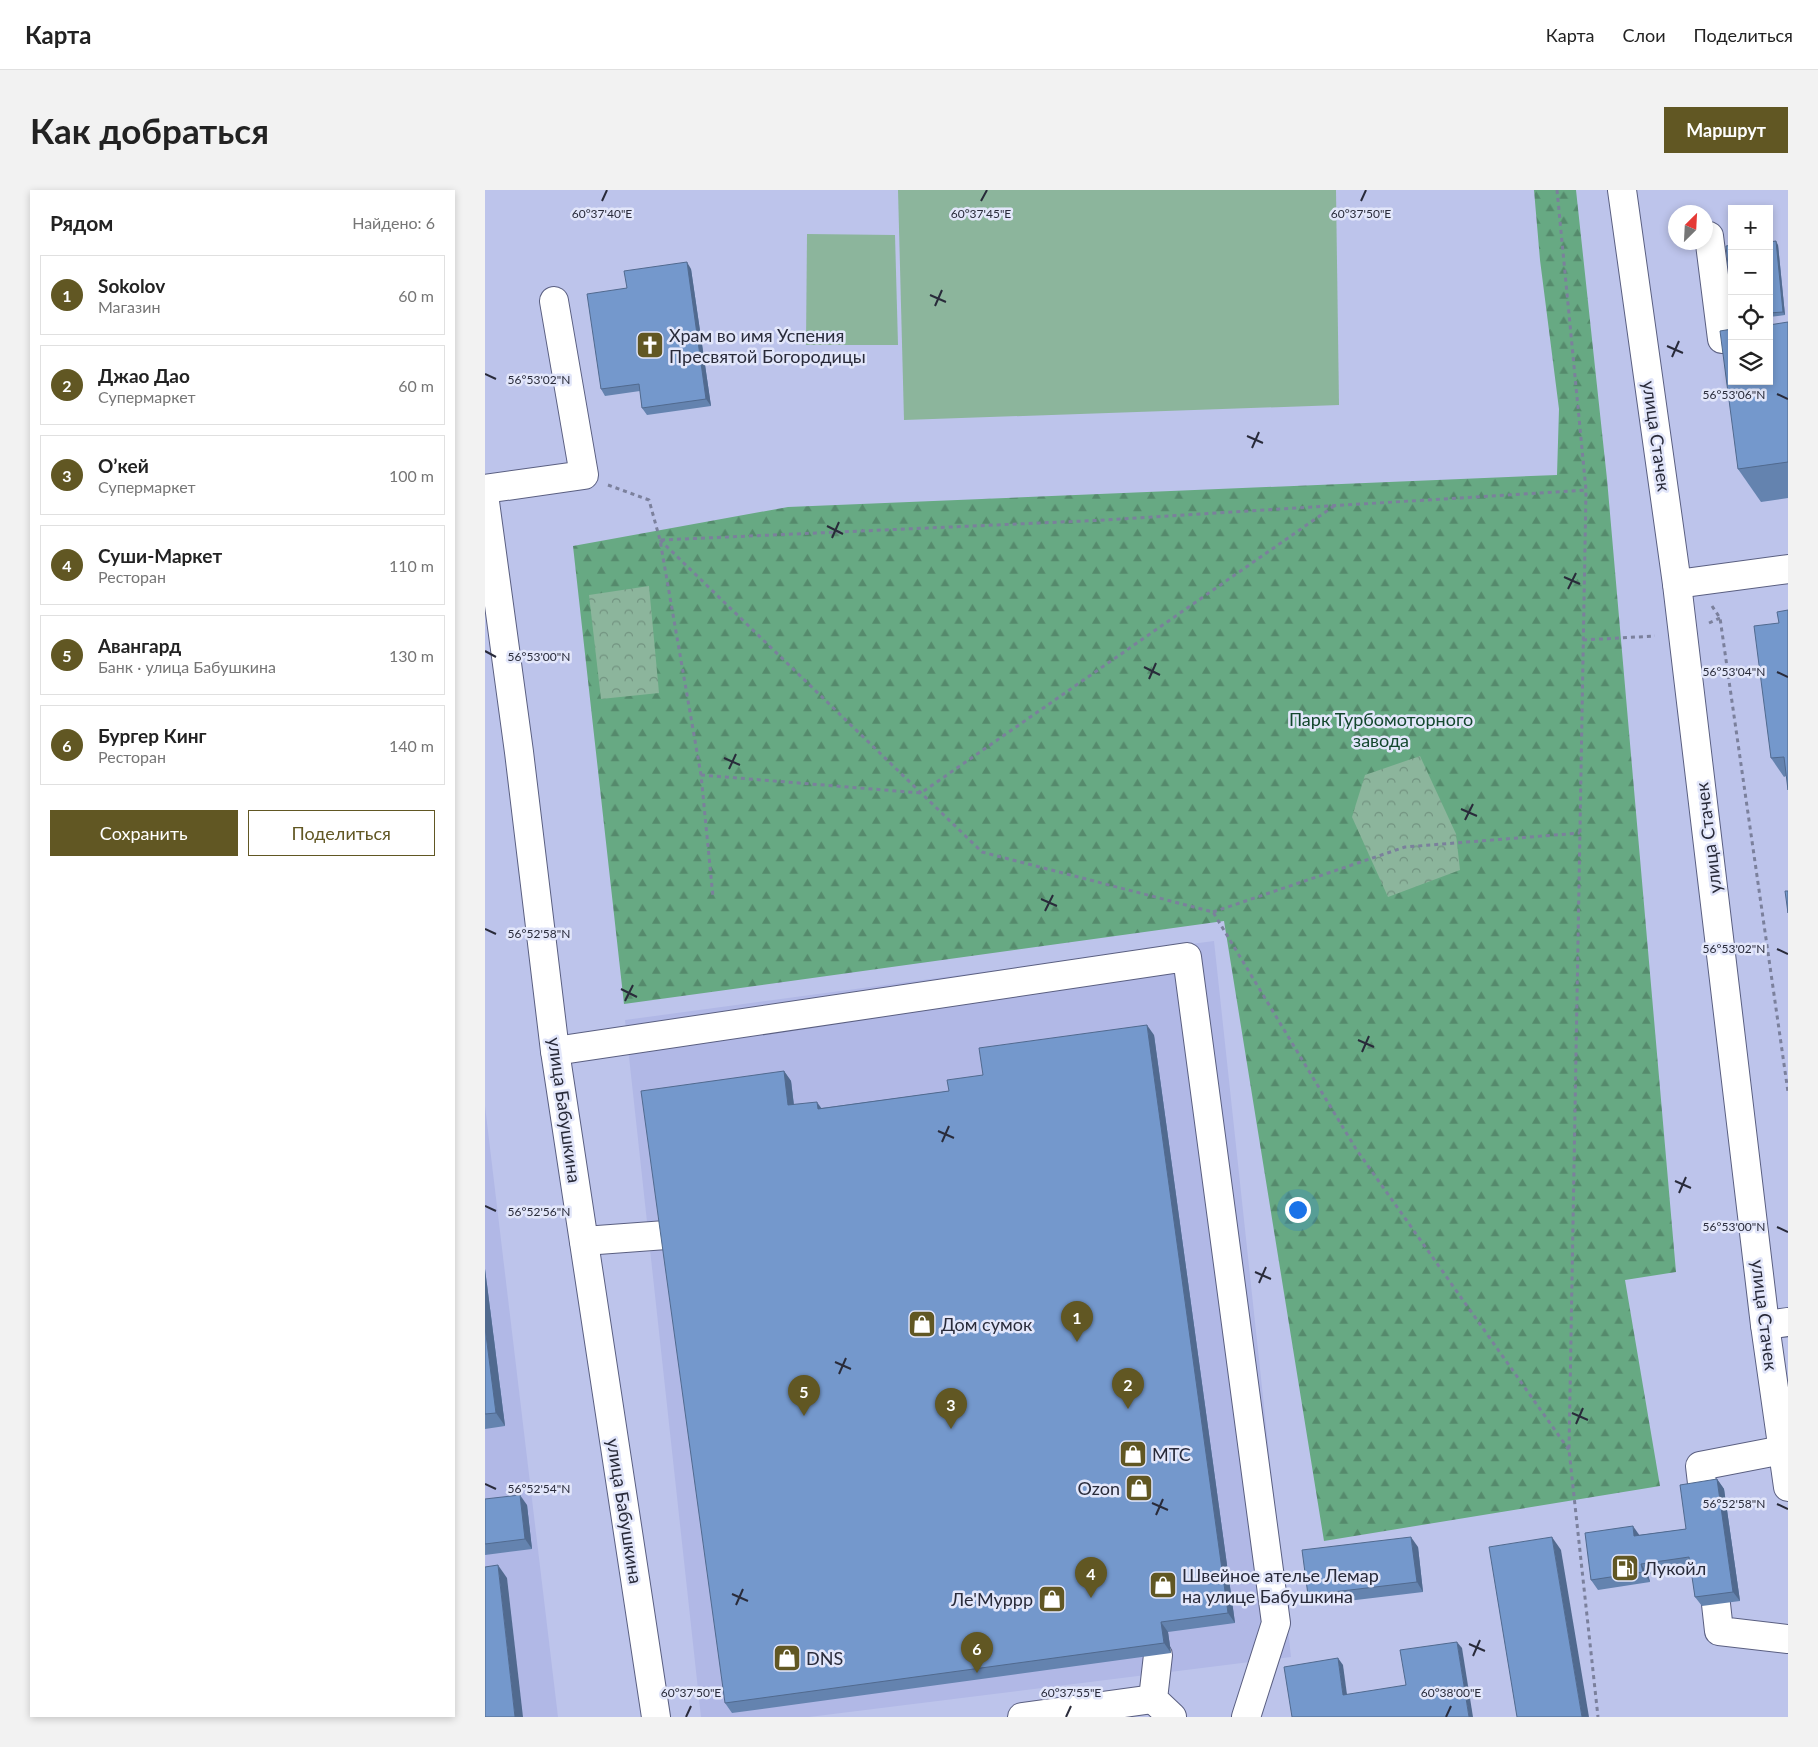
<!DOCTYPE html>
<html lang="ru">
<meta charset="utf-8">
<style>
:root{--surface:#fff;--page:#f2f2f2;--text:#222;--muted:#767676;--line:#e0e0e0;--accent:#615723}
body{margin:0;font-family:Lato,sans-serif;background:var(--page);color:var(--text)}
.controls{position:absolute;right:15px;top:15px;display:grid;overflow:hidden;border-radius:0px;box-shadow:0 2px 8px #0003}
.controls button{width:45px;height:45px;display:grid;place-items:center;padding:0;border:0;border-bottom:1px solid var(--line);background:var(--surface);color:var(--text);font:25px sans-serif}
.compass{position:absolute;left:1183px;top:15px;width:45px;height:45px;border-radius:50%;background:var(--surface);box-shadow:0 2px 8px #0003;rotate:24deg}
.you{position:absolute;left:812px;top:1019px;width:18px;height:18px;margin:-12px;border:4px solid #fff;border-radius:50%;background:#1a73e8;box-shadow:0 0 0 8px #1a73e833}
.badge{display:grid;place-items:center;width:32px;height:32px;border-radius:50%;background:var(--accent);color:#fff;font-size:16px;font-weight:700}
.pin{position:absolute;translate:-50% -41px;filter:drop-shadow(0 1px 2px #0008)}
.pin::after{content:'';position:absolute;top:26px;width:18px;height:15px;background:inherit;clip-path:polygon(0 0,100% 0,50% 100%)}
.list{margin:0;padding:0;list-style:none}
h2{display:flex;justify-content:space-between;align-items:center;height:65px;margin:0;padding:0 20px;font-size:21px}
h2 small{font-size:16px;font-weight:400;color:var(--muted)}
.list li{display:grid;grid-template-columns:32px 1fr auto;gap:15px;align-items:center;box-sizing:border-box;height:80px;margin:0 10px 10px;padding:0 10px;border:1px solid var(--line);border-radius:0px}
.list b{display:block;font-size:19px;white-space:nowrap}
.list p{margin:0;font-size:16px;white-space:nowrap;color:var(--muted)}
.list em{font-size:16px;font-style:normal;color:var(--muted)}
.actions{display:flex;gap:10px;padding:15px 20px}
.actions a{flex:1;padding:11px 0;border:1px solid var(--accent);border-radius:0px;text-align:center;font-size:18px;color:var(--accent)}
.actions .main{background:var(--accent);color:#fff}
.icon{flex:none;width:28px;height:28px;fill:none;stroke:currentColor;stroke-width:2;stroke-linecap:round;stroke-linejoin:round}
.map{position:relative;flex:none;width:1303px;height:1527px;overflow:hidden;border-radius:0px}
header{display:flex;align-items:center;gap:30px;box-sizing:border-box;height:70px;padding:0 25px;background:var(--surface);border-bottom:1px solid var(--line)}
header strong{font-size:24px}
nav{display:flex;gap:28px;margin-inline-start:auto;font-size:18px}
.intro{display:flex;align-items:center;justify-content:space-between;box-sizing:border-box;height:120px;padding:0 30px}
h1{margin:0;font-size:35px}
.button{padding:12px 22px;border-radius:0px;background:var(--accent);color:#fff;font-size:18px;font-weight:700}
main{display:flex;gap:30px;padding:0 30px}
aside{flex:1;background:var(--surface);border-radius:0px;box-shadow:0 2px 8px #0003}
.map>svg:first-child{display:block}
.built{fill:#b1b8e6}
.green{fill:#8cb59c}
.forest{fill:url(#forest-firs)}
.park{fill:url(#park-crowns)}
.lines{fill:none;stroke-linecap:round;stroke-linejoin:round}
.minor-casing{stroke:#5a5f81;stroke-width:30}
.path{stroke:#7b809c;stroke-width:3;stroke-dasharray:4 4;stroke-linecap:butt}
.minor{stroke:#fff;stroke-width:28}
.wall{fill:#6483af}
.shaded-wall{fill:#516a8f}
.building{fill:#7498cc;stroke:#516a8f}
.ticks{fill:none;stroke:#292b3a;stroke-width:2}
.labels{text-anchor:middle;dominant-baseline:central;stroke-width:5;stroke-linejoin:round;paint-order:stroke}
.poi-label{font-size:18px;fill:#292b3a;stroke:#e2e6fa;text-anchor:start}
.street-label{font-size:18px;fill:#292b3a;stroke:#e2e6fa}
.park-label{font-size:18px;fill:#13472d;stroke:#e2e6fa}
.ticks-label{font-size:12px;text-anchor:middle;fill:#292b3a;stroke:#e2e6fa;stroke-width:5;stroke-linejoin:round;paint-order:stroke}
</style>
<header>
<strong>Карта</strong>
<nav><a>Карта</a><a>Слои</a><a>Поделиться</a></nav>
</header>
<div class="intro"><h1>Как добраться</h1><a class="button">Маршрут</a></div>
<main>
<aside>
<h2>Рядом<small>Найдено: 6</small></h2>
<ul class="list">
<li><span class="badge">1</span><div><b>Sokolov</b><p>Магазин</p></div><em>60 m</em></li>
<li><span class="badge">2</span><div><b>Джао Дао</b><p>Супермаркет</p></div><em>60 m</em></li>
<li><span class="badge">3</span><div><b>О’кей</b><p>Супермаркет</p></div><em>100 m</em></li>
<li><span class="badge">4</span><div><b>Суши-Маркет</b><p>Ресторан</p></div><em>110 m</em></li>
<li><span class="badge">5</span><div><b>Авангард</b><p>Банк · улица Бабушкина</p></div><em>130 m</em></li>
<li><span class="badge">6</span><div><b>Бургер Кинг</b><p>Ресторан</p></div><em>140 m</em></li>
</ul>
<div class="actions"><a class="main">Сохранить</a><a>Поделиться</a></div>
</aside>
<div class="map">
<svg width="1303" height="1527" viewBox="0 0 1303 1527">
<defs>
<pattern id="forest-firs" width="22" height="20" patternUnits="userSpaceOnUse" patternTransform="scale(1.25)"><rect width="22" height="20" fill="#67a983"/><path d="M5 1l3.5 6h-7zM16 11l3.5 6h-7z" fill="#558a6c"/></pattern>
<pattern id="park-crowns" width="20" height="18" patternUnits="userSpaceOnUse" patternTransform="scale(1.25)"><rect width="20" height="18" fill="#8cb59c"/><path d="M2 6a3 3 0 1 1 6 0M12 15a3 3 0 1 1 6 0" fill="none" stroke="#729380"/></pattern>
</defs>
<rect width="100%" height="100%" fill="#bdc4eb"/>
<g class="built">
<polygon points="729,751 806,1467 324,1527 216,1527 140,830"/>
<polygon points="0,916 73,1527 0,1527"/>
</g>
<g class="green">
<polygon points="413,0 851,0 854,215 419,230"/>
<polygon points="322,44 410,45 413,155 321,155"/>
</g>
<polygon class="forest" points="1049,0 1091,0 1122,289 1191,1082 1140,1090 1175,1296 839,1351 739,731 139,814 88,356 303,317 1072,285 1074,219 1055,70"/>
<g class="park">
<polygon points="164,396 174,503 116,509 104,405"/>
<polygon points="935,566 971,644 975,680 903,707 867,627 880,585"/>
</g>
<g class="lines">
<g class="minor-casing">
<g id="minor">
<polyline points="1137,0 1192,394 1280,1135 1303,1297"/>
<polyline points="1224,46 1237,149 1247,148"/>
<polyline points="0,299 99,285 69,111"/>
<polyline points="0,312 34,562 70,861 171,1527"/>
<polyline points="1192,394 1303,379"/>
<polyline points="70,861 702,767 791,1433 761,1527"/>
<polyline points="99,1051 181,1045"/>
<polyline points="1280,1135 1303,1132"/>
<polyline points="1221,1328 1215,1276 1298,1260"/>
<polyline points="1227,1378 1234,1441 1303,1449"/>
<polyline points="673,1465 668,1509 687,1527"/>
<polyline points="537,1527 668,1509"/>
</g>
</g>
<g class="path">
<polyline points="1072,0 1101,300 1084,1260 1113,1527"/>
<polyline points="123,295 164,310 175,350 216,585 228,707"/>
<polyline points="175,350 497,662 728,722 871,959 1084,1260"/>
<polyline points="176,350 621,330 1101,300"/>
<polyline points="1227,416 1235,428 1303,902"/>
<polyline points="1224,433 1235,428"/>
<polyline points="1098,450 1170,446"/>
<polyline points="216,585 436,603 849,316"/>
<polyline points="728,722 920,657 1095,643"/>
</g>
<use href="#minor" class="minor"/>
</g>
<g class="wall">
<polygon points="1284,52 1293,55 1300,125 1284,127"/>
<polygon points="206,79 226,216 162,225 157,218 155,201 120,206 116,199 142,98"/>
<polygon points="1303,132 1303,308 1276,312 1253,279"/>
<polygon points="1303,420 1301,586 1299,587 1286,568"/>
<polygon points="669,845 750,1433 683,1442 686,1463 247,1523 240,1513 299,881 306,891 309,915 337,918 464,901 498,885"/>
<polygon points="0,1079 20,1236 0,1239"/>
<polygon points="1232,1289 1239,1299 1255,1411 1217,1416 1210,1407 1206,1377 1163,1384 1165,1392 1113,1400 1106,1390 1154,1345 1201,1339"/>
<polygon points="0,1309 42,1315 47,1359 0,1365"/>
<polygon points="933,1357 938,1402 829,1415 823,1405"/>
</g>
<g class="shaded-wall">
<polygon points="1291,51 1293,55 1300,125 1298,122"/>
<polygon points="202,72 206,79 226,216 221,209"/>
<polygon points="662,835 669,845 750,1433 743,1423"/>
<polygon points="299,881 306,891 310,925 303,915"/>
<polygon points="332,912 339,922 333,919"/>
<polygon points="0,1079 20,1236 11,1223 0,1137"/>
<polygon points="1232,1289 1239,1299 1255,1411 1248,1402"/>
<polygon points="35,1305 42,1315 47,1359 40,1349"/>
<polygon points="1148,1336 1155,1346 1149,1346"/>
<polygon points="926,1347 933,1357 938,1402 932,1392"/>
<polygon points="1067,1347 1076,1360 1104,1527 1097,1527"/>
<polygon points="1156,1374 1163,1384 1165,1392 1158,1382"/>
<polygon points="13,1375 22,1388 38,1527 30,1527"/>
<polygon points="676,1432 683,1442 686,1463 679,1453"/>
<polygon points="972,1452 977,1458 988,1527 984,1527"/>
<polygon points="853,1468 858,1475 863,1512 858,1505"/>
</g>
<g class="building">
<polygon points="1291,51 1298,122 1284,123 1284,52"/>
<polygon points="1247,55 1247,113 1241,56"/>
<polygon points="202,72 221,209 157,218 154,194 116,199 102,104 142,98 139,81"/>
<polygon points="1303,132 1303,272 1253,279 1235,141 1247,139 1247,191 1284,191 1284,135"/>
<polygon points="1303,420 1303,600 1299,567 1286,568 1269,436 1294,433 1292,422"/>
<polygon points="1300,701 1303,701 1303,723"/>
<polygon points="662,835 743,1423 676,1432 679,1453 240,1513 156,901 299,881 303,915 332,912 333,919 464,901 462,890 498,885 494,858"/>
<polygon points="0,1137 11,1223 0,1224"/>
<polygon points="1232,1289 1248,1402 1210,1407 1204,1367 1156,1374 1158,1382 1106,1390 1100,1343 1148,1336 1149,1346 1201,1339 1195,1295"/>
<polygon points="35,1305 40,1349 0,1354 0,1309"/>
<polygon points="926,1347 932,1392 823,1405 817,1360"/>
<polygon points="1067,1347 1097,1527 1032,1527 1004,1357"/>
<polygon points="13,1375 30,1527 0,1527 0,1377"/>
<polygon points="972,1452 984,1527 807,1527 799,1477 853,1468 858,1505 921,1495 915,1460"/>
</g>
<path class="ticks" d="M117,11L122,0M496,11L502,0M876,11L881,0M445,105L461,112M450,116L457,100M1182,156L1198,163M1187,167L1194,151M0,184L11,189M1292,204L1303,209M762,246L778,253M767,258L774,242M342,336L358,344M347,348L354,332M1079,387L1095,394M1083,399L1091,383M0,461L11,467M659,477L675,485M1292,482L1303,487M664,489L671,473M239,568L255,575M244,579L251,564M976,619L992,626M980,630L988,614M556,709L572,716M560,721L568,705M0,739L11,744M1292,759L1303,764M136,799L152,807M140,811L148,795M873,850L889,857M877,862L884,846M453,941L469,948M457,952L464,936M1190,991L1206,998M1194,1003L1201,987M0,1016L11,1021M1292,1037L1303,1042M770,1082L786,1089M774,1093L781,1077M350,1172L366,1179M354,1184L361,1168M1087,1223L1103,1230M1091,1234L1098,1218M0,1294L11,1299M667,1313L683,1320M1292,1314L1303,1319M671,1325L678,1309M247,1404L263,1411M251,1415L258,1399M984,1454L1000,1461M988,1466L995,1450M201,1527L206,1516M581,1527L586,1516M961,1527L966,1516"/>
<defs>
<g id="church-square" transform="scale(1.4375)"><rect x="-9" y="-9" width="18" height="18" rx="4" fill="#615723" stroke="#e2e6fa"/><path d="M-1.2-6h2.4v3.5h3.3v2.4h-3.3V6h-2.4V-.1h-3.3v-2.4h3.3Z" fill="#fff"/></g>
<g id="shop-square" transform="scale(1.4375)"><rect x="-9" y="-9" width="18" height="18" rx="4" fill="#615723" stroke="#e2e6fa"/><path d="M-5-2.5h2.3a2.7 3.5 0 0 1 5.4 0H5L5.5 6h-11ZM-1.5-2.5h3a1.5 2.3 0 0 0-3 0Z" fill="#fff"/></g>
<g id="fuel-square" transform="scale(1.4375)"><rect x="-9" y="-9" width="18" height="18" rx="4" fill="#615723" stroke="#e2e6fa"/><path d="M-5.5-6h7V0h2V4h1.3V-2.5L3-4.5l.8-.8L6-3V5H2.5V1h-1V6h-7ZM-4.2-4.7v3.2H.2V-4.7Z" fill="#fff"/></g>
</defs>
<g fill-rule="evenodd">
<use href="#church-square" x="165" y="155"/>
<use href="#shop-square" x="437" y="1134"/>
<use href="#shop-square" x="648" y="1264"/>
<use href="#shop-square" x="654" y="1298"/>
<use href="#fuel-square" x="1140" y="1378"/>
<use href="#shop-square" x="678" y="1395"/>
<use href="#shop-square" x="567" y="1409"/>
<use href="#shop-square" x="302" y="1468"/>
</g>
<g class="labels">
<g class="poi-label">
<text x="184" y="145">Храм во имя Успения<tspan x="184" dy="21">Пресвятой Богородицы</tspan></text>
<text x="456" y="1134">Дом сумок</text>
<text x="667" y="1264">МТС</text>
<text x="635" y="1298" text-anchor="end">Ozon</text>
<text x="1159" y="1378">Лукойл</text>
<text x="697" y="1385">Швейное ателье Лемар<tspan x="697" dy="21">на улице Бабушкина</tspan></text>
<text x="548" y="1409" text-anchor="end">Ле'Муррр</text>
<text x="321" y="1468">DNS</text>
</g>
<g class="street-label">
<text transform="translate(1172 246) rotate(82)">улица Стачек</text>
<text transform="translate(1223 648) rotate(-97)">улица Стачек</text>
<text transform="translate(80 920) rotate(82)">улица Бабушкина</text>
<text transform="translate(1280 1125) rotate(83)">улица Стачек</text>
<text transform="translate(140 1321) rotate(81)">улица Бабушкина</text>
</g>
<g class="park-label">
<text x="896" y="529">Парк Турбомоторного<tspan x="896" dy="21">завода</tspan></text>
</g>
</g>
<g class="ticks-label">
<text x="117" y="28">60°37'40"E</text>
<text x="496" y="28">60°37'45"E</text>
<text x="876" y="28">60°37'50"E</text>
<text x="54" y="194">56°53'02"N</text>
<text x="1249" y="209">56°53'06"N</text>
<text x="54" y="471">56°53'00"N</text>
<text x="1249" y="486">56°53'04"N</text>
<text x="54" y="748">56°52'58"N</text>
<text x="1249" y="763">56°53'02"N</text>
<text x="54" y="1026">56°52'56"N</text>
<text x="1249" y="1041">56°53'00"N</text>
<text x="54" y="1303">56°52'54"N</text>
<text x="1249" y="1318">56°52'58"N</text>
<text x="206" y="1507">60°37'50"E</text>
<text x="586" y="1507">60°37'55"E</text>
<text x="966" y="1507">60°38'00"E</text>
</g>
</svg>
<div class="controls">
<button>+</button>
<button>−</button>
<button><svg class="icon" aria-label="locate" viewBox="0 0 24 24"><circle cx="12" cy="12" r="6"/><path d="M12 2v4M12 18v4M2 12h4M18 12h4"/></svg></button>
<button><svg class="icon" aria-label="layers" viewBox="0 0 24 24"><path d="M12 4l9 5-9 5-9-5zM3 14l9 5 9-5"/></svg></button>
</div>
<svg class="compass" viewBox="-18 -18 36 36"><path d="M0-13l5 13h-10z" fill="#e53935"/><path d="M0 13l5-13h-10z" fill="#767676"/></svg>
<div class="you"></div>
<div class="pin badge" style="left:592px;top:1152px">1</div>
<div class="pin badge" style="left:643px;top:1219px">2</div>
<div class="pin badge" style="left:466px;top:1239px">3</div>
<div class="pin badge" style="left:606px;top:1408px">4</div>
<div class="pin badge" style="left:319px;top:1226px">5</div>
<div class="pin badge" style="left:492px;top:1483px">6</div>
</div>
</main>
